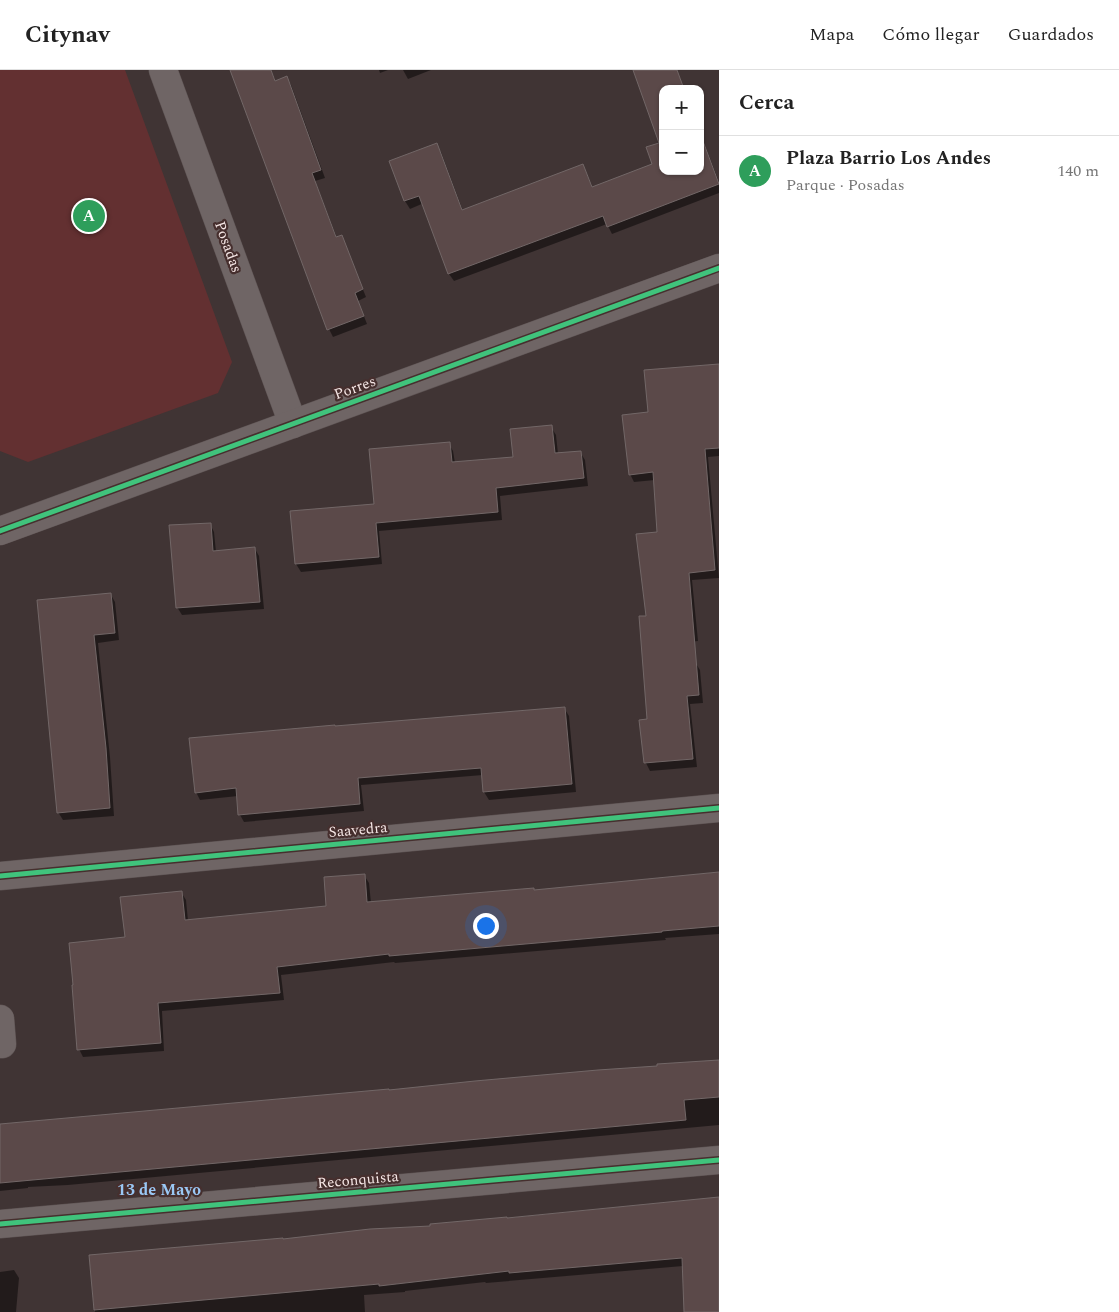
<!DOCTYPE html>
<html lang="es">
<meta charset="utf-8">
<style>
:root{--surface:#fff;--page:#f6f6f6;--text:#222;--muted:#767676;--line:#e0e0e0;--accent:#db2777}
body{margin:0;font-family:Spectral,serif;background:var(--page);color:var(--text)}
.controls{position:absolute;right:15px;top:15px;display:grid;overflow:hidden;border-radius:10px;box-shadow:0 1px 4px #0004}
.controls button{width:45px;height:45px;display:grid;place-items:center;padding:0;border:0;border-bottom:1px solid var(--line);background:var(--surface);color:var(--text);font:25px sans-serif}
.you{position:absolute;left:485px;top:855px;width:18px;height:18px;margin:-12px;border:4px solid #fff;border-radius:50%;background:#1a73e8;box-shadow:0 0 0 8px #1a73e833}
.badge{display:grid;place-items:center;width:32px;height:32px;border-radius:50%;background:var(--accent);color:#fff;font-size:16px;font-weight:700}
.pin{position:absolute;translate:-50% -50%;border:2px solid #fff;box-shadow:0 1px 5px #0006}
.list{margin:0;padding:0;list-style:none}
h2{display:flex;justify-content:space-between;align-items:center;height:65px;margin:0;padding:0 20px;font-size:21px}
h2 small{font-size:16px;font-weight:400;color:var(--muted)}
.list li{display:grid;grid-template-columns:32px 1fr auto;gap:15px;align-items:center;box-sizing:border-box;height:70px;padding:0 20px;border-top:1px solid var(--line)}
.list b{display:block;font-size:19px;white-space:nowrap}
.list p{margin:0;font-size:16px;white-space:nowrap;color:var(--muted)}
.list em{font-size:16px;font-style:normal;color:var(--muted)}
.map{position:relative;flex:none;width:719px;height:1242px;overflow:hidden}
header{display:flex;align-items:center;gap:30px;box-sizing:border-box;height:70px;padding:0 25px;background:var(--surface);border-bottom:1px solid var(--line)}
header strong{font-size:24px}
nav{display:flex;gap:28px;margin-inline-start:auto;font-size:18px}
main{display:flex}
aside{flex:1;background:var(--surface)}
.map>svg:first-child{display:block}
.green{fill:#633031}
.shadow{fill:#0007}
.building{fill:#5b4949;stroke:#726767}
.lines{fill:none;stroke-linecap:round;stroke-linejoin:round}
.street-casing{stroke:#5c5252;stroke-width:29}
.street{stroke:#6f6565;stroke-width:28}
.cycleway-casing{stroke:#462f2e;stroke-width:8}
.cycleway{stroke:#40c37c;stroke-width:5}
.labels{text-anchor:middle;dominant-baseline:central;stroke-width:4.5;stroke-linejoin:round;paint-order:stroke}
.street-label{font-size:15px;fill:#f5e6e5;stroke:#462f2e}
.neighbourhood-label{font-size:16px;font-weight:bold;fill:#9ac8f5;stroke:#462f2e}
</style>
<header>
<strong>Citynav</strong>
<nav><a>Mapa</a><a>Cómo llegar</a><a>Guardados</a></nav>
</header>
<main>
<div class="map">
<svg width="719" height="1242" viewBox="0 0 719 1242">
<rect width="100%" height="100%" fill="#403434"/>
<polygon class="green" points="0,0 125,0 232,292 218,323 28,392 0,381"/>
<g class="shadow">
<polygon points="241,0 271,0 276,12 287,8 291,15 325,108 315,111 337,168 345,175 366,227 358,231 367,254 333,267 329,259"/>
<polygon points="379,0 388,0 380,3"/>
<polygon points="403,0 431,0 408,9"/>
<polygon points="633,0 677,0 684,19 663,19 663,101 700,101 700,62 719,112 719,123 612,164 607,154 454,211 449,204 424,133 410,139 405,131 390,91 436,74 441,82 463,141 583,96 587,104 593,118 654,95 661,74"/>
<polygon points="719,295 719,386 708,387 719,508 692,510 698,571 654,576 659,463 655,410 634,412 630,404 650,344"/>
<polygon points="551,357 556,365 558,384 580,382 585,390 588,416 500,426 502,450 379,461 382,494 301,502 296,494 375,435 449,374 453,381 455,393 515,388"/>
<polygon points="210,454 214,462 216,482 255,479 259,486 264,539 182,545 177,537"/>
<polygon points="111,525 115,532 119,570 98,573 110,687 114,746 63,750 58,742 38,531"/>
<polygon points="695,592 700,600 703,633 690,634 697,697 650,701 646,693 648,650"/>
<polygon points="564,638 569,646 576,722 489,730 484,722 483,705 361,715 364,741 244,752 240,745 238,726 200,730 196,722"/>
<polygon points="719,802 719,864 665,868 666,870 395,893 394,892 281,905 284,930 162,941 164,981 83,987 79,979 181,822 186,830 188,851 328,837 364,805 369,813 371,833 534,821 698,805 698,804"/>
<polygon points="719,991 719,1055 68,1115 28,1117 28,1118 0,1121 0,1055"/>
<polygon points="719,1128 719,1242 683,1196 486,1213 485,1212 405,1221 405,1222 364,1225 365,1242 95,1242 90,1186 431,1157 507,1148"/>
<polygon points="14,1200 19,1208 16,1242 0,1242 0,1202"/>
</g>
<g class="building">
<polygon points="230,0 271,0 275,11 287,6 321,100 312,103 336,167 342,165 363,219 355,223 364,246 327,260"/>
<polygon points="633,0 677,0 684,19 663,19 663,101 700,101 700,63 719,114 607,157 603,146 448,204 419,126 404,131 389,91 437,73 462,140 583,94 592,117 652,94 646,77 659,73"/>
<polygon points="719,294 719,378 705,379 715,500 689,503 699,625 687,626 693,689 644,693 639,650 647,649 639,546 646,546 636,464 657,462 653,402 629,405 622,345 648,342 644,300"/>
<polygon points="552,355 555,383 581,381 584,408 496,418 498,442 376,453 379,487 295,494 290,441 374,434 369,379 450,372 452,392 513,387 510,359"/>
<polygon points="211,453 213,481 255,477 260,532 176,538 169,455"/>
<polygon points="111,523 115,563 94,565 106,678 110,738 57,743 37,530"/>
<polygon points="565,637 572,714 483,722 481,698 358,708 360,734 238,745 236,718 195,723 189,668 335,655 335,656"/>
<polygon points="719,802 719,856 662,861 662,862 514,875 389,886 389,884 277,897 280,923 158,933 161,973 77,980 72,915 73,915 69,873 125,867 120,827 182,821 185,850 326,836 324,807 365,804 367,832 534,818 534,820"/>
<polygon points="719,990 719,1027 684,1030 686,1050 0,1113 0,1054 389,1019 389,1020 475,1011 598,1000 657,996 657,994"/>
<polygon points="719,1127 719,1242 684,1242 682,1188 509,1203 509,1201 379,1216 379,1214 94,1240 89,1185 283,1168 283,1169 370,1159 430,1156 430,1154 507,1147 507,1148"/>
</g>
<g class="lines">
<g class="street-casing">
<g id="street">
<polyline points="163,0 293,354"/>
<polyline points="0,461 719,198"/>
<polyline points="0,806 719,738"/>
<polyline points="0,949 2,974"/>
<polyline points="0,1154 719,1090"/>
</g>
</g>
<use href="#street" class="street"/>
<g class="cycleway-casing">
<g id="cycleway">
<polyline points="0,461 719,198"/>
<polyline points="0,806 719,738"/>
<polyline points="0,1154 719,1090"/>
</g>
</g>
<use href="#cycleway" class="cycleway"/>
</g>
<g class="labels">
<g class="street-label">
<text transform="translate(228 177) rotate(70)">Posadas</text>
<text transform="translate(355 318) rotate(-20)">Porres</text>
<text transform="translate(358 760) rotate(-5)">Saavedra</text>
<text transform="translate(358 1110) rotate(-5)">Reconquista</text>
</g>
<g class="neighbourhood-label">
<text x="159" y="1120">13 de Mayo</text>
</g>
</g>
</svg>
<div class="controls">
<button>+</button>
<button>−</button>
</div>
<div class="you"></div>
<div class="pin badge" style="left:89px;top:146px;background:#2e9e5b">A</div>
</div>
<aside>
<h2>Cerca<small></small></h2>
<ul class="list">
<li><span class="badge" style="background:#2e9e5b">A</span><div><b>Plaza Barrio Los Andes</b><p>Parque · Posadas</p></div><em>140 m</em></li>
</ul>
</aside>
</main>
